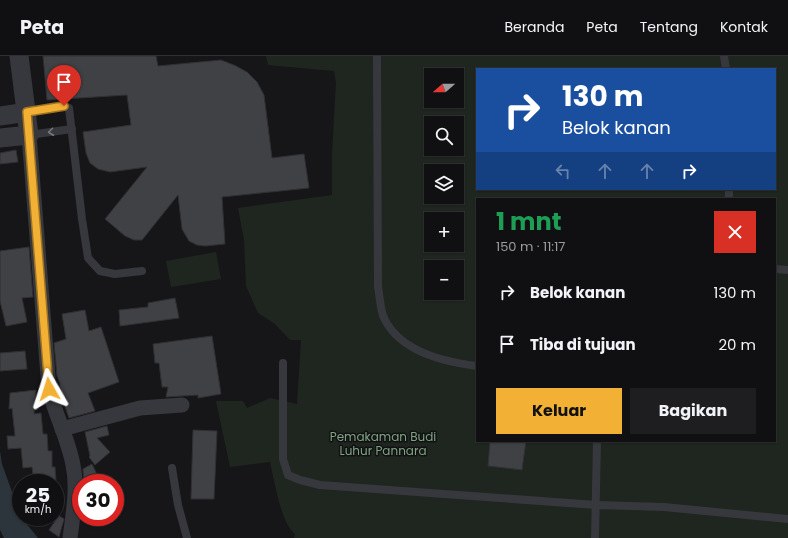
<!DOCTYPE html>
<html lang="id">
<meta charset="utf-8">
<style>
:root{--surface:#101012;--page:#1e1e20;--text:#f1f3f6;--muted:#9c9d9f;--line:#303032;--accent:#f2b134}
body{margin:0;font-family:Poppins,sans-serif;background:var(--page);color:var(--text);height:100vh;display:flex;flex-direction:column;font-size:15px;white-space:nowrap}
*{box-sizing:border-box;margin:0}
p{font-size:13px;color:var(--muted)}
.icon{flex:none;width:22px;height:22px;fill:none;stroke:currentColor;stroke-width:2;stroke-linecap:round;stroke-linejoin:round}
.map{position:relative;flex:1;overflow:hidden}
.sheet{position:absolute;left:476px;top:142px;width:300px;height:244px;display:flex;flex-direction:column;background:var(--surface);border-radius:0px;box-shadow:0 1px 3px #0004,0 0 0 1px var(--line)}
.sheet>*{flex:none}
.guide{position:absolute;left:476px;top:12px;width:300px;height:122px;border-radius:0px;box-shadow:0 1px 3px #0004,0 0 0 1px var(--line);background:#1a4fa0;color:#fff;overflow:hidden}
.needle{width:26px;rotate:250deg}
.fabs{position:absolute;left:424px;top:12px;display:grid;gap:8px}
.fabs a{display:grid;place-items:center;width:40px;height:40px;border-radius:0px;background:var(--surface);box-shadow:0 1px 3px #0004,0 0 0 1px var(--line);font-size:20px}
.speed{position:absolute;left:12px;top:418px;display:flex;gap:8px;font-size:20px;font-weight:700;text-align:center}
.speed>*{display:grid;place-content:center;width:52px;height:52px;border-radius:50%;background:var(--surface);box-shadow:0 1px 3px #0004,0 0 0 1px var(--line);line-height:1}
.speed small{font-size:10px;font-weight:400}
.speed .limit{border:6px solid #d22;background:#fff;color:#111}
.pin{position:absolute;display:grid;place-items:center;width:34px;height:34px;color:#fff;margin:-41px -17px;border-radius:50% 50% 50% 0;rotate:-45deg;box-shadow:0 0 4px #0007}
.pin .icon{rotate:45deg}
.me{position:absolute;width:44px;margin:-22px;rotate:354deg;stroke-linejoin:round;filter:drop-shadow(0 0 3px #0008)}
.turn{display:flex;align-items:center;gap:14px;height:84px;padding:0 20px;font-size:18px}
.turn .icon{width:52px;height:52px;stroke-width:2.5}
.turn b{display:block;font-size:28px;line-height:34px}
.lanes{display:flex;align-items:center;height:38px;padding:0 20px;background:#0003;justify-content:center;gap:20px;direction:ltr}
.lanes .off{opacity:.35}
.round{display:grid;place-items:center;flex:none;width:42px;height:42px;border-radius:0px;background:var(--page)}
.head{display:flex;align-items:center;justify-content:space-between;height:68px;padding:0 20px}
h1{font-size:24px;font-weight:700;line-height:30px;color:#1e9e55}
.primary-button{display:flex;gap:8px;margin-top:auto;padding:8px 20px}
.primary-button a{flex:1;height:46px;border-radius:0px;background:var(--accent);color:#111;font-size:16px;font-weight:700;line-height:46px;text-align:center}
.primary-button a+a{background:var(--page);color:var(--text)}
ul{padding:0;list-style:none}
li{display:flex;align-items:center;gap:12px;height:52px;padding:0 20px}
li div{flex:1}
li b{display:block;font-size:15px}
li em{font-style:normal}
header{display:flex;align-items:center;gap:24px;box-sizing:border-box;height:56px;padding:0 20px;background:var(--surface);border-bottom:1px solid var(--line)}
header strong{font-size:19px}
nav{display:flex;gap:22px;margin-inline-start:auto;font-size:14px}
.map>svg:first-child{display:block}
.green{fill:#1e261f;fill-rule:evenodd}
.water{fill:#2c353c}
.building{fill:#404145;stroke:#303034}
.lines{fill:none;stroke-linecap:round;stroke-linejoin:round}
.service{stroke:#37383d;stroke-width:8}
.minor{stroke:#37383d;stroke-width:15}
.tertiary{stroke:#37383d;stroke-width:19}
.oneway{stroke:#757881}
.route-casing{stroke:#9d7322;stroke-width:10}
.route{stroke:#f2b134;stroke-width:7}
.labels{text-anchor:middle;stroke-width:3;stroke-linejoin:round;paint-order:stroke}
.park-label{font-size:12px;fill:#7fa381;stroke:#111113}
</style>
<header>
<strong>Peta</strong>
<nav><a>Beranda</a><a>Peta</a><a>Tentang</a><a>Kontak</a></nav>
</header>
<div class="map">
<svg width="788" height="482" viewBox="0 0 788 482">
<rect width="100%" height="100%" fill="#161618"/>
<g class="green">
<path d="M266,0H788V482H294L295,478C281,468 274,423 270,406L230,411L216,345H243L247,352L270,342L297,348L301,284H290L275,268L258,257L246,230L244,184L238,152L332,139V98L336,26L334,15L268,9ZM477,13H775V133H477ZM431,19H457V45H431ZM431,67H457V93H431ZM431,115H457V141H431ZM477,143H775V385H477ZM431,163H457V189H431ZM431,211H457V237H431Z"/>
<polygon points="216,196 221,223 171,231 166,205"/>
</g>
<polygon class="water" points="0,395 2,408 21,461 38,482 4,482 0,474"/>
<g class="building">
<polygon points="43,0 156,0 158,10 221,4 236,10 247,16 257,26 264,39 272,102 304,98 309,132 222,141 225,188 205,190 197,189 189,185 182,173 178,139 142,184 134,184 125,180 105,163 147,111 110,116 98,113 90,107 86,97 83,76 131,69 127,39 47,44"/>
<polygon points="16,94 18,106 0,108 0,97"/>
<polygon points="29,191 33,241 22,242 27,266 6,270 0,245 0,195"/>
<polygon points="175,242 179,262 120,270 119,254 148,251 148,247"/>
<polygon points="85,254 89,275 101,271 119,326 88,337 95,355 69,362 59,333 60,328 57,320 54,287 66,283 62,258"/>
<polygon points="212,280 221,338 198,342 198,339 166,341 168,331 162,331 159,307 155,307 153,288"/>
<polygon points="25,295 27,313 0,315 0,297"/>
<polygon points="36,334 34,358 41,357 43,378 47,378 48,395 52,395 52,411 55,411 56,425 34,427 32,411 23,412 21,392 8,393 7,380 15,380 12,352 9,353 10,337"/>
<polygon points="107,370 109,379 97,382 110,396 95,409 89,401 90,400 85,376"/>
<polygon points="193,374 217,375 214,443 191,443"/>
<polygon points="490,385 526,385 522,414 488,410"/>
<polygon points="92,408 101,427 84,427 83,413"/>
<polygon points="55,457 64,463 59,481 49,474 55,465"/>
</g>
<g class="lines">
<g class="service">
<path d="M377,0L378,231C380,241 380,253 384,262C400,296 444,306 477,310"/>
<polyline points="724,0 726,13"/>
<polyline points="27,56 64,50 69,52 82,163 88,202 100,215 115,218 142,215"/>
<polyline points="29,79 72,73"/>
<polyline points="729,143 729,133"/>
<polyline points="775,213 788,214"/>
<polyline points="283,307 283,403 288,419 300,424 320,429 596,449 664,451 788,463"/>
<polyline points="172,412 178,449 187,482"/>
<polyline points="595,482 597,385"/>
</g>
<g class="minor">
<path d="M29,79L49,333C55,359 68,382 73,409C78,432 73,458 70,482"/>
<polyline points="62,373 140,352 182,349"/>
</g>
<g class="tertiary">
<polyline points="0,60 27,56"/>
<polyline points="0,82 29,79 19,0"/>
</g>
</g>
<defs><path id="oneway-chevron" d="M-2-3.5L2.5 0L-2 3.5" fill="none" stroke-width="1.6" stroke-linecap="round" stroke-linejoin="round"/></defs>
<use class="oneway" href="#oneway-chevron" transform="translate(51 76) rotate(173)"/>
<g class="lines">
<defs>
<polyline id="route" points="49,333 27,56 64,50"/>
</defs>
<use href="#route" class="route-casing"/>
<use href="#route" class="route"/>
</g>
<g class="labels">
<g class="park-label">
<text x="383" y="385">Pemakaman Budi<tspan x="383" dy="14">Luhur Pannara</tspan></text>
</g>
</g>
</svg>
<div class="fabs">
<a><svg class="needle" viewBox="-14 -14 28 28"><path d="M0-13l5 13h-10z" fill="#e53935"/><path d="M0 13l5-13h-10z" fill="#9c9d9f"/></svg></a>
<a><svg class="icon" aria-label="search" viewBox="0 0 24 24"><circle cx="10" cy="10" r="6"/><path d="M15 15l6 6"/></svg></a>
<a><svg class="icon" aria-label="layers" viewBox="0 0 24 24"><path d="M12 4l9 5-9 5-9-5zM3 14l9 5 9-5"/></svg></a>
<a>+</a>
<a>−</a>
</div>
<div class="speed"><div>25<small>km/h</small></div><div class="limit">30</div></div>
<div class="pin" style="left:64px;top:50px;background:#d93025"><svg class="icon" aria-label="arrive" viewBox="0 0 24 24"><path d="M6 21V4h12l-3 4 3 4H6"/></svg></div>
<svg class="me" style="left:49px;top:333px" viewBox="-20 -20 40 40"><path d="M0-17L14 15 0 8-14 15z" fill="#f2b134" stroke="#fff" stroke-width="4"/></svg>
<div class="guide">
<div class="turn"><svg class="icon" aria-label="right" viewBox="0 0 24 24"><path d="M7 20v-9h11M14 6l5 5-5 5"/></svg><div><b>130 m</b>Belok kanan</div></div>
<div class="lanes"><svg class="icon off" aria-label="left" viewBox="0 0 24 24"><path d="M17 20v-9H6M10 6l-5 5 5 5"/></svg><svg class="icon off" aria-label="ahead" viewBox="0 0 24 24"><path d="M12 20V5M6 11l6-6 6 6"/></svg><svg class="icon off" aria-label="ahead" viewBox="0 0 24 24"><path d="M12 20V5M6 11l6-6 6 6"/></svg><svg class="icon" aria-label="right" viewBox="0 0 24 24"><path d="M7 20v-9h11M14 6l5 5-5 5"/></svg></div>
</div>
<section class="sheet">
<div class="head"><div><h1>1 mnt</h1><p>150 m · 11:17</p></div><a class="round" style="background:#d93025;color:#fff"><svg class="icon" aria-label="close" viewBox="0 0 24 24"><path d="M6 6l12 12M18 6L6 18"/></svg></a></div>
<ul>
<li><svg class="icon" aria-label="right" viewBox="0 0 24 24"><path d="M7 20v-9h11M14 6l5 5-5 5"/></svg><div><b>Belok kanan</b></div><em>130 m</em></li>
<li><svg class="icon" aria-label="arrive" viewBox="0 0 24 24"><path d="M6 21V4h12l-3 4 3 4H6"/></svg><div><b>Tiba di tujuan</b></div><em>20 m</em></li>
</ul>
<div class="primary-button"><a>Keluar</a><a>Bagikan</a></div>
</section>
</div>
